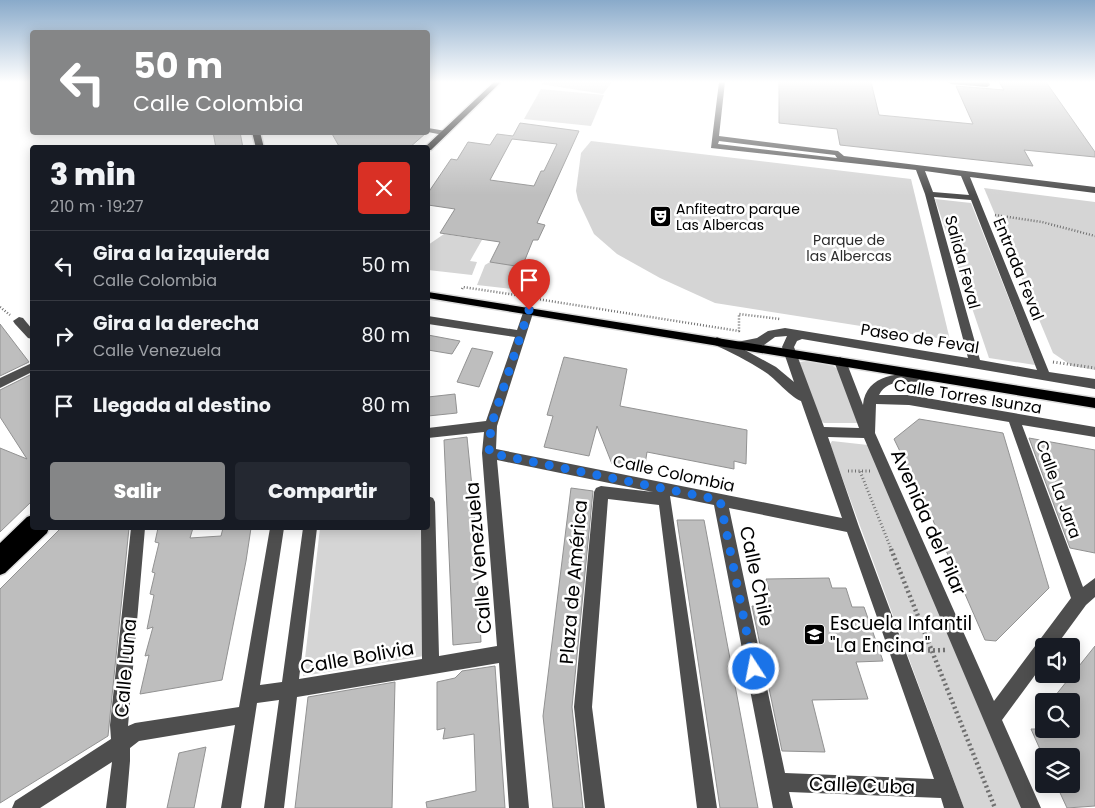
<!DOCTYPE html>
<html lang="es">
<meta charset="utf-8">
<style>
:root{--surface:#171b24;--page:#242831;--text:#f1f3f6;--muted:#9ea1a6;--line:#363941;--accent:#858687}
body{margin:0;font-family:Poppins,sans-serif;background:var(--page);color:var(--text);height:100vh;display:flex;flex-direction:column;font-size:19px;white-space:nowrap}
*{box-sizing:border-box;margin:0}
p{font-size:16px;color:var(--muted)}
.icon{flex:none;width:28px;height:28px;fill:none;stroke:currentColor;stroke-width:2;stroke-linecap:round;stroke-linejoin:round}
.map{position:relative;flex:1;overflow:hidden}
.details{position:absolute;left:30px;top:145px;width:400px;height:385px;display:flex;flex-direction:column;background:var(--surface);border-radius:5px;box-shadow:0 2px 12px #0003}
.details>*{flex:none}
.top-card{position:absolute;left:30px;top:30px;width:400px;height:105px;border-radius:5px;box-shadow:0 2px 12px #0003;background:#858687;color:#fff;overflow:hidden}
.fabs{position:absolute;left:1035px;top:638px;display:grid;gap:10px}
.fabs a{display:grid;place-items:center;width:45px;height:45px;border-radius:5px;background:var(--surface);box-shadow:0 2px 12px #0003;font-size:25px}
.pin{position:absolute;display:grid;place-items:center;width:42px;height:42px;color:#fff;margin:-51px -21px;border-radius:50% 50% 50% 0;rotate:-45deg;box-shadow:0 0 5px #0007}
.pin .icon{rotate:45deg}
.me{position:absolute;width:55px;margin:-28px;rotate:349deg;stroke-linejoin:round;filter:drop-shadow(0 0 4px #0008)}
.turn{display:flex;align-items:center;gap:18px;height:105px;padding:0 20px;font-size:22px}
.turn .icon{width:65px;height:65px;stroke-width:2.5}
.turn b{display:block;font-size:35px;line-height:42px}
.round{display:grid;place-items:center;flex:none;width:52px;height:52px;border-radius:5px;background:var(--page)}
.head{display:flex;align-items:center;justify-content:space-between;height:85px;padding:0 20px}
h1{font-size:30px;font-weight:800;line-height:38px}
.action{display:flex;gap:10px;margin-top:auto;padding:10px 20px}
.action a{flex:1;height:58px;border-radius:5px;background:var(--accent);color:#fff;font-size:20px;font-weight:800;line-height:58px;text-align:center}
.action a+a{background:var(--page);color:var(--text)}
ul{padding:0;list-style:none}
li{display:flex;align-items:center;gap:15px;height:70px;padding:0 20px;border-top:1px solid var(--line)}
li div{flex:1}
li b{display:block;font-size:19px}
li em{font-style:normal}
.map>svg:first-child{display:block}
.green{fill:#d5d5d5}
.building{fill:#bebebe;stroke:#929292;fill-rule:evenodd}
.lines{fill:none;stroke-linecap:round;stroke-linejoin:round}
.major-casing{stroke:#dbdbdb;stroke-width:3}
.path-far2{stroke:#707070;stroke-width:2.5;stroke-dasharray:1 2;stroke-linecap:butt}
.path-far1{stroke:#707070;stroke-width:3;stroke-dasharray:1 2.5;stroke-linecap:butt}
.path{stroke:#707070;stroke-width:4.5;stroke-dasharray:2 3;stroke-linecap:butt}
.minor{fill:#4e4e4e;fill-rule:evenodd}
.major{fill:#000;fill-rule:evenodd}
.route{stroke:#1a73e8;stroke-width:9;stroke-dasharray:0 16.2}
.labels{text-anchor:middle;stroke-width:5;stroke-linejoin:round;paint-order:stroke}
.far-poi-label{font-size:14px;fill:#000;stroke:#fff;text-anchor:start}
.far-park-label{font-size:14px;fill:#2c2c2c;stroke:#fff}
.street-label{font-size:16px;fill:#000;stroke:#fff}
.near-street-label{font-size:19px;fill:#000;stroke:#fff}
.near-poi-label{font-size:19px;fill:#000;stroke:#fff;text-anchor:start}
</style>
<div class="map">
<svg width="1095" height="808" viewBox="0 0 1095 808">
<rect width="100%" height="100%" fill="#fff"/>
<g class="green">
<polygon points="544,82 612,82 603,94 541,84"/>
<polygon points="541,89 604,95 591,126 524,119"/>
<polygon points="591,141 911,179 950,340 715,303 660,278 617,254 594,234 578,200 576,191 581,153"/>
<polygon points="984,188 1095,202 1095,370 1072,366 1053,353"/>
<polygon points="935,199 971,203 1035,365 989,358"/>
<polygon points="444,234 482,240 470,261 477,262 472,275 428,270 428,245"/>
<polygon points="490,262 531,268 522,290 477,285 485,265"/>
<polygon points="807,361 833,366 838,369 858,423 824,423 820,420 799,365 800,362"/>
<polygon points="832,441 868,445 1024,808 964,808 832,450 830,444"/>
<polygon points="320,528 422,528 424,656 303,676"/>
</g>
<g class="building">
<polygon points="779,82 871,82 879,115 973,124 956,86 1004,90 999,82 1046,82 1095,152 1095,157 1024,150 1033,166 840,145 837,129 779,123"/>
<path d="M520,123L579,131L537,223L545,225L538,240H533L522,267L490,262L500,242L440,233L455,209L428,205V193L451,159L457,160L468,142L490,145L497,134L513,136ZM512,139L557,144L544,171H541L534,186L490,180Z"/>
<polygon points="213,132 240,132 243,148 216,148"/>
<polygon points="331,132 426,132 426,133 409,148 340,148"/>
<polygon points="0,324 29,362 0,376"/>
<polygon points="428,335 460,341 452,354 428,350"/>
<polygon points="472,348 493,352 479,387 457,382"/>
<polygon points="564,357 627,369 620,406 747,430 746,464 734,461 734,469 647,452 644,471 612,464 597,426 589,456 544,447 553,416 547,415"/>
<polygon points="32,374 32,501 0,532 0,448 27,459 0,417 0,390"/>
<polygon points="455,394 457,413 428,416 428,397"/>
<polygon points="919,419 1003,433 1049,588 996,641 985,640 928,509 894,439"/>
<polygon points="467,437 474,507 481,642 453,645 444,440"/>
<polygon points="1029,438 1095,450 1095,553 1070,548"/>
<polygon points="571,488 593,491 572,707 583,808 553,808 543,716"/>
<polygon points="677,520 704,520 758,808 720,808"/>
<polygon points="61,528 129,528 108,736 0,803 0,589"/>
<polygon points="158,528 193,528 190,538 221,536 223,528 251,528 246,561 222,680 140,694 149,655 145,656 153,627 147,629 154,595 150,594 155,573 152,572 159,543 155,542"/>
<polygon points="829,578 832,588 846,588 852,607 864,607 883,661 856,662 868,699 812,700 825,752 782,751 752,606 764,606 762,595 770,594 766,579"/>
<polygon points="1095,646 1095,806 1067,808 1056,784 1071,784 1071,756 1043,756 1031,729 1071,729 1071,701 1051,701"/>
<polygon points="495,666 505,808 427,808 426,802 476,791 474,734 443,739 445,728 437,730 437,682 455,678 462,671"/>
<polygon points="395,682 392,808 295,808 308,697"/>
<polygon points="206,747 194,808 167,808 179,753"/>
</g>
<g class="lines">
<defs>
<g id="major">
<polygon points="494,82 501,82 431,150 428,150 428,148 424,148"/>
<polygon points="252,132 260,132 264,148 256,148"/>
<polygon points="428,292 1095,398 1095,408 428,298"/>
<polygon points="32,515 32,528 49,528 47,533 5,573 0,575 0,543 27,517"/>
</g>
</defs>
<use href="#major" class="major-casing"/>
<g class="path-far2">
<polyline points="995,215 1042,222 1095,236"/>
<polyline points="462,289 463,287 529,297"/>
<polyline points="537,299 739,331 739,314 780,319"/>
<polyline points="0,307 10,315"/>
</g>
<g class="path-far1">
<polyline points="1053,362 1095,368"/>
<polyline points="848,471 860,471"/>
<polyline points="870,471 860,471 892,551"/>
</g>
<g class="path">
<polyline points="891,549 995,808"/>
<polyline points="913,651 947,650"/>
</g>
<g class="minor">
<path d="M719,82H725L719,136L838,151L844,156L1095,187V193L970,177L1049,372L1095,379V389L802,339L797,341L794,347L824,427L859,428L834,361L840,357L846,361L863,405C866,373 901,373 925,373L929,374L931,377L929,380C912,385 889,376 879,395H909L1095,427V437L1022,425L1083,587L1095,578V597L1086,605L1056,646H1044V663L1002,720L1041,808H1021L864,438L828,437L859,527L964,808H944L941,798L789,792L793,808H773L714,505L670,496L717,808H697L659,505L608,499L592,707L605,808H585L574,707L594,492L596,488L601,486L653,492L497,460L529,808H509L499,663L297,697L284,808H264L279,700L257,703L241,808H221L235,725L139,741L130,748V761L126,808H106L112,762L40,808H12L15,801L111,739L110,725L131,528H145L128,726L135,723L239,707L270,528H284L260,685L282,682L303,528H317L299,679L422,659L421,528H428V496L433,498L435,502L439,656L497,646L482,453L484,432L428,438V428L486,421L515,337L428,324V316L517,330L525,307H533L534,310L497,426L496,449L842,518L801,401C792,398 777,381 768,374C751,362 732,353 713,344L711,341L717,337L735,345L737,342L757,338L768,331L785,328L968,358L925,194L916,170L711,148ZM719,141L835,155L837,158L718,144ZM925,171L961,176L969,195L933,192ZM934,197L971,200L1037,370L980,360ZM787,336L782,347L794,382L776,367L743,349L764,345L775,337ZM876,404L909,405L1009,422L1071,598L994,701L875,433ZM729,508L847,532L934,779L785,773Z"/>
<polygon points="948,82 989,82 990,85 987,87 951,84"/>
<polygon points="428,128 446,131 447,133 443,135 428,132"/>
<polygon points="19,317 23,318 32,329 32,339 28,338 15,324 13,321"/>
<polygon points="32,363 32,372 0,388 0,378"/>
</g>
<use href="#major" class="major"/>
</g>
<linearGradient id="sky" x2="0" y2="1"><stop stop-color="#89aaca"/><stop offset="0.42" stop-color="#fff"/><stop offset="1" stop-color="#fff" stop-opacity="0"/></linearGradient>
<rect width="1095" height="195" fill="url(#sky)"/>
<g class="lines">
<polyline class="route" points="529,310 491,426 489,453 720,500 754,669"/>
</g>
<defs>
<symbol id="theatre-square" viewBox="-11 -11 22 22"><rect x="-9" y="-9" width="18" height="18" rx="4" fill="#000" stroke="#fff"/><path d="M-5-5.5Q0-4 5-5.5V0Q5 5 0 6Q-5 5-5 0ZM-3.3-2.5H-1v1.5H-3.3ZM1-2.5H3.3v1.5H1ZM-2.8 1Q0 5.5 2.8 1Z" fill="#fff"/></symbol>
<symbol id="school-square" viewBox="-11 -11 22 22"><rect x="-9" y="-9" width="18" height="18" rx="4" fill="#000" stroke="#fff"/><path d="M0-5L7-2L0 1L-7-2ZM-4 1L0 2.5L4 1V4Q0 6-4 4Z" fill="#fff"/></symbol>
</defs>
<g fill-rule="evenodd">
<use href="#theatre-square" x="648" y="204" width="25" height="25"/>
<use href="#school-square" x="802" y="622" width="25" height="25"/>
</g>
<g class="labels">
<g class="far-poi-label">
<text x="676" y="214">Anfiteatro parque<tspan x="676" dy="16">Las Albercas</tspan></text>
</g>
<g class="far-park-label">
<text x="849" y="245">Parque de<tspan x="849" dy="16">las Albercas</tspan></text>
</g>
<g class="street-label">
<text transform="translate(963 262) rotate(75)" y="6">Salida Feval</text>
<text transform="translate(1019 269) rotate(68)" y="6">Entrada Feval</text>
<text transform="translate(920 338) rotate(9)" y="6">Paseo de Feval</text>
<text transform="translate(968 396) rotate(9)" y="6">Calle Torres Isunza</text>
<text transform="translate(674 473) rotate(12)" y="6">Calle Colombia</text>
<text transform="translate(1059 489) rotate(70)" y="6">Calle La Jara</text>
</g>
<g class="near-street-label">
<text transform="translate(929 522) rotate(66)" y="7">Avenida del Pilar</text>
<text transform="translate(478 558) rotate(-95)" y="7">Calle Venezuela</text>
<text transform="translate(757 576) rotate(78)" y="7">Calle Chile</text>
<text transform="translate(573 582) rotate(-85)" y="7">Plaza de América</text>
<text transform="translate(357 657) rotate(-10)" y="7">Calle Bolivia</text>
<text transform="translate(125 668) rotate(-85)" y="7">Calle Luna</text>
<text transform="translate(862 785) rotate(2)" y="7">Calle Cuba</text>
</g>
<g class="near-poi-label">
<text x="830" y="630">Escuela Infantil<tspan x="830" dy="22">"La Encina"</tspan></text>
</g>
</g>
</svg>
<div class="fabs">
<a><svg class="icon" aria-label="sound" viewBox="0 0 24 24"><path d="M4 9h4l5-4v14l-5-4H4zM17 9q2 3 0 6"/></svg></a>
<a><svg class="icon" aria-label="search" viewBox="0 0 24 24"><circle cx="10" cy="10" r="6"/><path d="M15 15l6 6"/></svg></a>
<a><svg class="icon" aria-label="layers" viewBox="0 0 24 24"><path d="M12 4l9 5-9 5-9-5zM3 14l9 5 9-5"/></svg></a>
</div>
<div class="pin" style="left:529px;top:310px;background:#d93025"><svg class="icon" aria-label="arrive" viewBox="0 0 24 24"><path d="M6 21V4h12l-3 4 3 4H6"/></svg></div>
<svg class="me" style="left:754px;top:669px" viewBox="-20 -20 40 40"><circle r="17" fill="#1a73e8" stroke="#fff" stroke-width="3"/><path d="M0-11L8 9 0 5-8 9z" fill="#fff"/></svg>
<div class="top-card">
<div class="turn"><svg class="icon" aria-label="left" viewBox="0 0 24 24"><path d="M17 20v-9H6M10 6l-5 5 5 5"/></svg><div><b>50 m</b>Calle Colombia</div></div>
</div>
<section class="details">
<div class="head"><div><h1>3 min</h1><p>210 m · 19:27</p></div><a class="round" style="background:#d93025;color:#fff"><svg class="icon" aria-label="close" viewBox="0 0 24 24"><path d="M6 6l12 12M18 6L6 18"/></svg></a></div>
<ul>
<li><svg class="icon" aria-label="left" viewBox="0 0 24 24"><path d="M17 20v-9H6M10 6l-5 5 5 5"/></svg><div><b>Gira a la izquierda</b><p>Calle Colombia</p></div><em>50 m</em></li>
<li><svg class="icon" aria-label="right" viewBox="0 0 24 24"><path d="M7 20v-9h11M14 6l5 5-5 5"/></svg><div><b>Gira a la derecha</b><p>Calle Venezuela</p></div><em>80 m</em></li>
<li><svg class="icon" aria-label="arrive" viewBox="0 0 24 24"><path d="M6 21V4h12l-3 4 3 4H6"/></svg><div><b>Llegada al destino</b></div><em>80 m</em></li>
</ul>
<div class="action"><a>Salir</a><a>Compartir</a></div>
</section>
</div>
